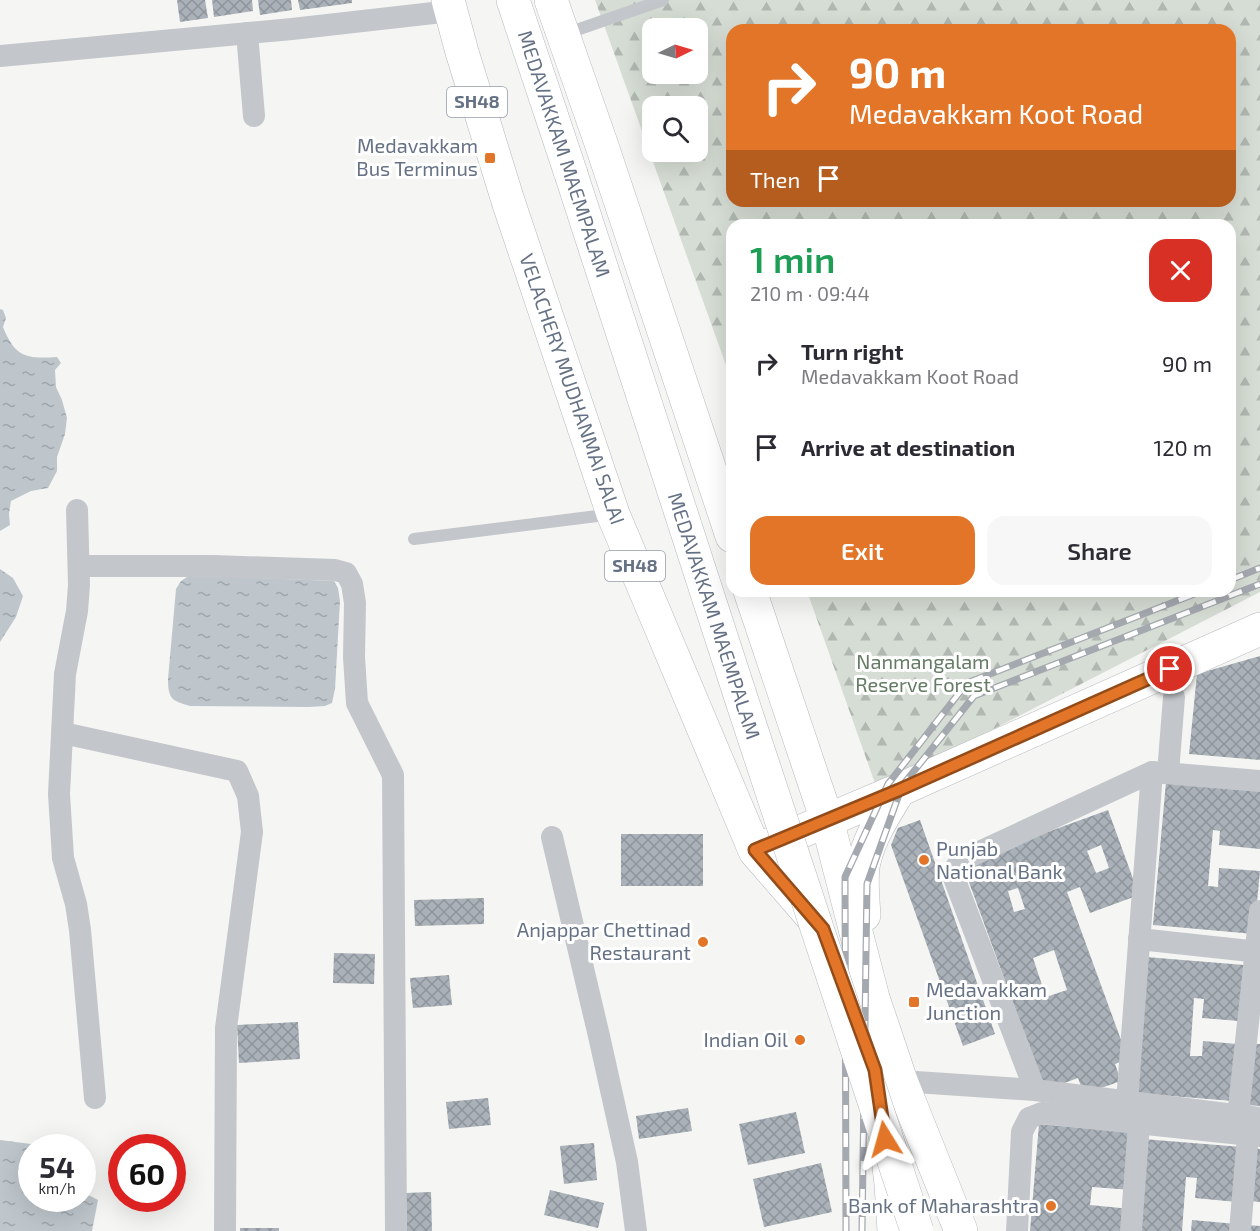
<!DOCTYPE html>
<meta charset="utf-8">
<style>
:root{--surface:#fff;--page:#f7f7f7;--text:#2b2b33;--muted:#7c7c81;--accent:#e27527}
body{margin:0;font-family:"Exo 2",sans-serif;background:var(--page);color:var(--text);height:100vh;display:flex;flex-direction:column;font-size:22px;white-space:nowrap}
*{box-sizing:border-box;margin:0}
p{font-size:20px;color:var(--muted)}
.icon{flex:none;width:33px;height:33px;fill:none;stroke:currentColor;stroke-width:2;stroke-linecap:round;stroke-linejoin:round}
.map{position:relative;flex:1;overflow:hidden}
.details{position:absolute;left:726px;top:219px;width:510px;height:378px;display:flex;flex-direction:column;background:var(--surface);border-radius:18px;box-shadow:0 6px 24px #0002}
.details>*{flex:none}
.top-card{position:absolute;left:726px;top:24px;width:510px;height:183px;border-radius:18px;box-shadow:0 6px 24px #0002;background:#e27527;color:#fff;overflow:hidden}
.needle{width:39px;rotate:85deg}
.fabs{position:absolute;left:642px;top:18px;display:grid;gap:12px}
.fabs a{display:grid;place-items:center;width:66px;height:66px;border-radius:12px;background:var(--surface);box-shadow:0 6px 24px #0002;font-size:30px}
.speed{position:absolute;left:18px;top:1134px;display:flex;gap:12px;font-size:30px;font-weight:700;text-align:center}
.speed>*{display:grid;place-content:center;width:78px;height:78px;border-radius:50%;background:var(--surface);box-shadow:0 6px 24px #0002;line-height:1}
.speed small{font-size:15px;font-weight:400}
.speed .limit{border:9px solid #d22;background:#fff;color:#111}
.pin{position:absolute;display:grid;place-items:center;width:51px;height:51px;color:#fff;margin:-26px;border:3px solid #fff;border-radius:50%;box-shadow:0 2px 6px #0007}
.me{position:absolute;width:66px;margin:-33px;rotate:352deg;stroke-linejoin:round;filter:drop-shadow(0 0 4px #0008)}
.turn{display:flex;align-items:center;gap:21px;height:126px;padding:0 24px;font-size:27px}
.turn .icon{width:78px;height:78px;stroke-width:2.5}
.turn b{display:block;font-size:42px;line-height:51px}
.then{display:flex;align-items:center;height:57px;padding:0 24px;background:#0003;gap:12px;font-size:22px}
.round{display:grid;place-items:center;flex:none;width:63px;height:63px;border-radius:18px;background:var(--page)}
.overview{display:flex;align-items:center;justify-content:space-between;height:102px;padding:0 24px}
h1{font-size:36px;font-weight:600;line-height:45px;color:#1e9e55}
.button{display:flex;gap:12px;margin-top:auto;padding:12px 24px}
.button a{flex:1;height:69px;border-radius:18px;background:var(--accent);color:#fff;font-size:24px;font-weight:600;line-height:69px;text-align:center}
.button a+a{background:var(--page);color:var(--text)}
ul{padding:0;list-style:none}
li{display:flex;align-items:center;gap:18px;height:84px;padding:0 24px}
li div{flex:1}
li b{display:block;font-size:22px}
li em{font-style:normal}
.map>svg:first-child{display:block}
.forest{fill:url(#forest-firs);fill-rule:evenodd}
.water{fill:url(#water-ripples)}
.building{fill:url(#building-cross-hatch);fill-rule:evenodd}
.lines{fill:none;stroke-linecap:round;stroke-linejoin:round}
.primary-casing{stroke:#b6b9be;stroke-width:34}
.lane{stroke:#c3c6ca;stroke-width:12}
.street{stroke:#c3c6ca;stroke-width:22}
.primary{stroke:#fff;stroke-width:33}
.rail-casing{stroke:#a4a8af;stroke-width:7}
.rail{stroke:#fff;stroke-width:4.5;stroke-dasharray:14;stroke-linecap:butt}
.primary-bridge-casing{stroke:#b6b9be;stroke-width:34;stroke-linecap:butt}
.primary-bridge{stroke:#fff;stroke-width:33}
.route-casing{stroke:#934c19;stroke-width:15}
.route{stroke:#e27527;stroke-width:10}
.poi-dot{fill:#e27527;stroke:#fff;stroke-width:2}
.labels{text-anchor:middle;stroke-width:6;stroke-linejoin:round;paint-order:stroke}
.shield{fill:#fff;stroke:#939ca9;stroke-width:1.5}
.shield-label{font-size:18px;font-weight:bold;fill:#657184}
.poi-label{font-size:20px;fill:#657184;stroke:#fff;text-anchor:end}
.street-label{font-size:20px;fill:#657184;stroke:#fff}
.park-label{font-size:20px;fill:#647b64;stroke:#fff}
</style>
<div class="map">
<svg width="1260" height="1231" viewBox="0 0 1260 1231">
<defs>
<pattern id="forest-firs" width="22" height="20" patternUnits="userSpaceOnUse" patternTransform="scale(1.5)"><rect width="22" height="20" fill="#d6ddd4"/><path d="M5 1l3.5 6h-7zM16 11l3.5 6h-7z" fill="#b1b8b2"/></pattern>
<pattern id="water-ripples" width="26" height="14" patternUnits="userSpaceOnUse" patternTransform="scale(1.5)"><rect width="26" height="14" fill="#bec6cc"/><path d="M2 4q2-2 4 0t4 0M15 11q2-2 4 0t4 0" fill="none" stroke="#9ea5ab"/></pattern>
<pattern id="building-cross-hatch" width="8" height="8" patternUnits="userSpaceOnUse" patternTransform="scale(1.5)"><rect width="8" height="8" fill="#aab1b8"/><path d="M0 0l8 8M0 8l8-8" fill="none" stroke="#8e949b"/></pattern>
</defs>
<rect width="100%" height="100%" fill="#f5f6f3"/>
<path class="forest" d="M595,0H1260V592L877,789L807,591H1230V225H732V382ZM652,28H698V74H652ZM732,30H1230V201H732ZM652,106H698V152H652Z"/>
<g class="water">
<path d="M0,309L3,310L6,318L3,327C15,357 26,359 57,357L61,363L55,370L56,387L62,400L67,418L65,434L57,457V471L48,488L31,491L11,501L9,514L10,525L0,531Z"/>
<polygon points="0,569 13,578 23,596 16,617 0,642"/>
<path d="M190,575L334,581L338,588L340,601L335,689L332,703L325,706L309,707L190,706C172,701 168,699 168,679L176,589L181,581Z"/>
<polygon points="0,1140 54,1147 32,1148 32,1198 82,1198 83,1192 98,1200 92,1231 0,1231"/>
</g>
<g class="building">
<polygon points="177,0 205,0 208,18 180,22"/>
<polygon points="212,0 252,0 253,11 214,17"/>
<polygon points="258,0 291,0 292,10 260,15"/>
<polygon points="298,0 352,0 352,3 300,10"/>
<polygon points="1260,656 1260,760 1189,754 1197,674"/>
<polygon points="1166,782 1260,790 1260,849 1219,845 1220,831 1213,830 1208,886 1218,887 1219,868 1260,871 1254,934 1153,925"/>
<path d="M1108,810L1139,895L1090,913L1080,887L1067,892L1128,1059L1115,1064L1121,1081L1084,1094L1078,1078L1045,1090L962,863ZM1101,845L1109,868L1096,873L1087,851ZM1018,888L1025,909L1014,912L1008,891ZM1054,950L1067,990L1046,997L1033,958Z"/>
<polygon points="920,820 995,1034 963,1046 891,845 898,828"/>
<rect x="621" y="834" width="82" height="52"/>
<polygon points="484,898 484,924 415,926 414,900"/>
<polygon points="334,953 375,954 374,984 333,983"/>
<polygon points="1146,957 1244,965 1239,1021 1202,1018 1204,999 1194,998 1190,1056 1202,1056 1203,1041 1237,1044 1233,1101 1134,1093"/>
<polygon points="449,975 452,1005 413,1008 410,978"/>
<polygon points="298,1022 300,1059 239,1063 237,1025"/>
<polygon points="1252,1044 1260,1044 1260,1106 1247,1105"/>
<polygon points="488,1098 491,1125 449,1129 446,1102"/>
<polygon points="688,1108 692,1131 639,1139 636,1116"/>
<polygon points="796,1112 805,1153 748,1165 739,1124"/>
<polygon points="1039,1124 1137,1133 1132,1190 1092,1187 1090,1205 1131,1209 1129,1231 1030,1231"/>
<polygon points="1143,1139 1242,1147 1237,1202 1195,1198 1197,1178 1186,1177 1182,1231 1135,1231"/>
<polygon points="594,1143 597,1180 564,1184 560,1146"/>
<polygon points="1254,1148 1260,1149 1260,1202 1249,1201"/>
<polygon points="821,1163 832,1212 764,1227 753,1179"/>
<polygon points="550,1190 604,1203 598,1228 544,1215"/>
<polygon points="431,1192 432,1231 407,1231 406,1193"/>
<polygon points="1192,1220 1236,1224 1235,1231 1191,1231"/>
<polygon points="1246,1225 1260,1226 1260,1231 1246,1231"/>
<rect x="240" y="1228" width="39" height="3"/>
</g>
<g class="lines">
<defs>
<g id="primary">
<polyline points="448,0 462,52 509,204 613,514 755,851 814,919"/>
<polyline points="513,0 571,174"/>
<polyline points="551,0 601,143 732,536"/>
<polyline points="750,591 827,820 873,998 901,1081 961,1231"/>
<polyline points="762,848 899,790 1260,629"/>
<path d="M864,915C863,900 860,872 865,858C871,834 886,812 899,790"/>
<polyline points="889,1167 891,1184 894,1231"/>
</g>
</defs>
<use href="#primary" class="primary-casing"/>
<g class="lane">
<polyline points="565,34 663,0"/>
<polyline points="414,539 613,514"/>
</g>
<g class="street">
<polyline points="247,33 254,116"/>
<polyline points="0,56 292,29 451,11"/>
<polyline points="77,510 79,585 77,611 65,674 59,794 63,858 76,904 80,930 95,1098"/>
<polyline points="79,566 213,566 335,570 346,573 352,584 355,603 354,657 357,703 393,775 396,1231"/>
<polyline points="63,733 237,771 248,796 252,832 226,1028 225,1231"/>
<polyline points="1168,773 1174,697"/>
<polyline points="552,837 599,1036 627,1162 636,1231"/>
<polyline points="1139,939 1260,952"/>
<polyline points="901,1081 1035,1090 1260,1118"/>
<polyline points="1035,1090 954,878 956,867 962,860 1152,772 1260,781"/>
<polyline points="1127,1102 1152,772"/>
<polyline points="1238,1116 1260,911"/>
<polyline points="1017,1231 1022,1132 1029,1118 1042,1113 1260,1136"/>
<polyline points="1131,1231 1139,1123"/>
<polyline points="1240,1231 1248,1135"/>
</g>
<use href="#primary" class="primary"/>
<defs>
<g id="rail">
<polyline points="1230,580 1260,568"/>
<polyline points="846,1231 845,877 888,784 967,683 1202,591"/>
<polyline points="862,1231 867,884 902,786 974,696 1260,584"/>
</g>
</defs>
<use href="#rail" class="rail-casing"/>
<use href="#rail" class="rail"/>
<defs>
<polyline id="primary-bridge" points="571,174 743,704 917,1231"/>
</defs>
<use href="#primary-bridge" class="primary-bridge-casing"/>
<use href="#primary-bridge" class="primary-bridge"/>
</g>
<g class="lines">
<defs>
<polyline id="route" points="885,1139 875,1070 823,929 755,850 899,790 1170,669"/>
</defs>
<use href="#route" class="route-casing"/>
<use href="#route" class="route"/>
</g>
<g class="poi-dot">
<rect x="484" y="152" width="12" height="12" rx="3"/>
<circle cx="924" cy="860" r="6"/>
<circle cx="703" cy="942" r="6"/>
<rect x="908" y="996" width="12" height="12" rx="3"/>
<circle cx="800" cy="1040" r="6"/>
<circle cx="1051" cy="1206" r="6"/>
</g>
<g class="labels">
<g class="shield">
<rect x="447" y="87" width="60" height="30" rx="4.5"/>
<rect x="605" y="551" width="60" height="30" rx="4.5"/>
</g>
<g class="shield-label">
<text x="477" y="108">SH48</text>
<text x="635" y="572">SH48</text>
</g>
<g class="poi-label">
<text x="478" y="153">Medavakkam<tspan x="478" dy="23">Bus Terminus</tspan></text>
<text x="936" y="856" text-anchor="start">Punjab<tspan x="936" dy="23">National Bank</tspan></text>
<text x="691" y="937">Anjappar Chettinad<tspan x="691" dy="23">Restaurant</tspan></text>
<text x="926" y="997" text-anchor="start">Medavakkam<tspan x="926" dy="23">Junction</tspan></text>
<text x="788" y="1047">Indian Oil</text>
<text x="1039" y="1213">Bank of Maharashtra</text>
</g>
<g class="street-label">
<text transform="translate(564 154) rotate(72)" y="7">MEDAVAKKAM MAEMPALAM</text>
<text transform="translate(572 389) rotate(71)" y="7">VELACHERY MUDHANMAI SALAI</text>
<text transform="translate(714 616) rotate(72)" y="7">MEDAVAKKAM MAEMPALAM</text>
</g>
<g class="park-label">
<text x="923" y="669">Nanmangalam<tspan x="923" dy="23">Reserve Forest</tspan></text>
</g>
</g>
</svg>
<div class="fabs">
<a><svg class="needle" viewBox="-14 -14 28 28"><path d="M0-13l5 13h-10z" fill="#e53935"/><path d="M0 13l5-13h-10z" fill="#7c7c81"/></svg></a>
<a><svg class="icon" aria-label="search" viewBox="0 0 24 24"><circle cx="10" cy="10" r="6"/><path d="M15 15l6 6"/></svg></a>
</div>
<div class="speed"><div>54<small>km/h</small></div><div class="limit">60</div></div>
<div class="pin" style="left:1170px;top:669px;background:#d93025"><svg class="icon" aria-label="arrive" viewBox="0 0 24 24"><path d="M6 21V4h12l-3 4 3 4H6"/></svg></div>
<svg class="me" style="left:885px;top:1139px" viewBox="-20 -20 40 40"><path d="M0-17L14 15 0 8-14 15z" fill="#e27527" stroke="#fff" stroke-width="4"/></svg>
<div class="top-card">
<div class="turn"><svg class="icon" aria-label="right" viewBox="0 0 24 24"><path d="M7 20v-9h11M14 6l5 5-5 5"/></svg><div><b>90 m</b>Medavakkam Koot Road</div></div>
<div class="then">Then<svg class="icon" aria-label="arrive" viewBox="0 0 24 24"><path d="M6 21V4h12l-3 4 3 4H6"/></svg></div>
</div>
<section class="details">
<div class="overview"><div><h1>1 min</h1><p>210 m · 09:44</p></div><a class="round" style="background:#d93025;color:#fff"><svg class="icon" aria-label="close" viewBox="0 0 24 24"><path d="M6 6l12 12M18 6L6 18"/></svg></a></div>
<ul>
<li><svg class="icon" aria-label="right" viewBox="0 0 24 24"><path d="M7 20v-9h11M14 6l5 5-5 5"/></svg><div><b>Turn right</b><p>Medavakkam Koot Road</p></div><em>90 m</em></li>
<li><svg class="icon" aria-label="arrive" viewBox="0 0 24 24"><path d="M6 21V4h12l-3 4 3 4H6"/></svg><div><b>Arrive at destination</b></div><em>120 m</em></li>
</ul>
<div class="button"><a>Exit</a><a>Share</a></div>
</section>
</div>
